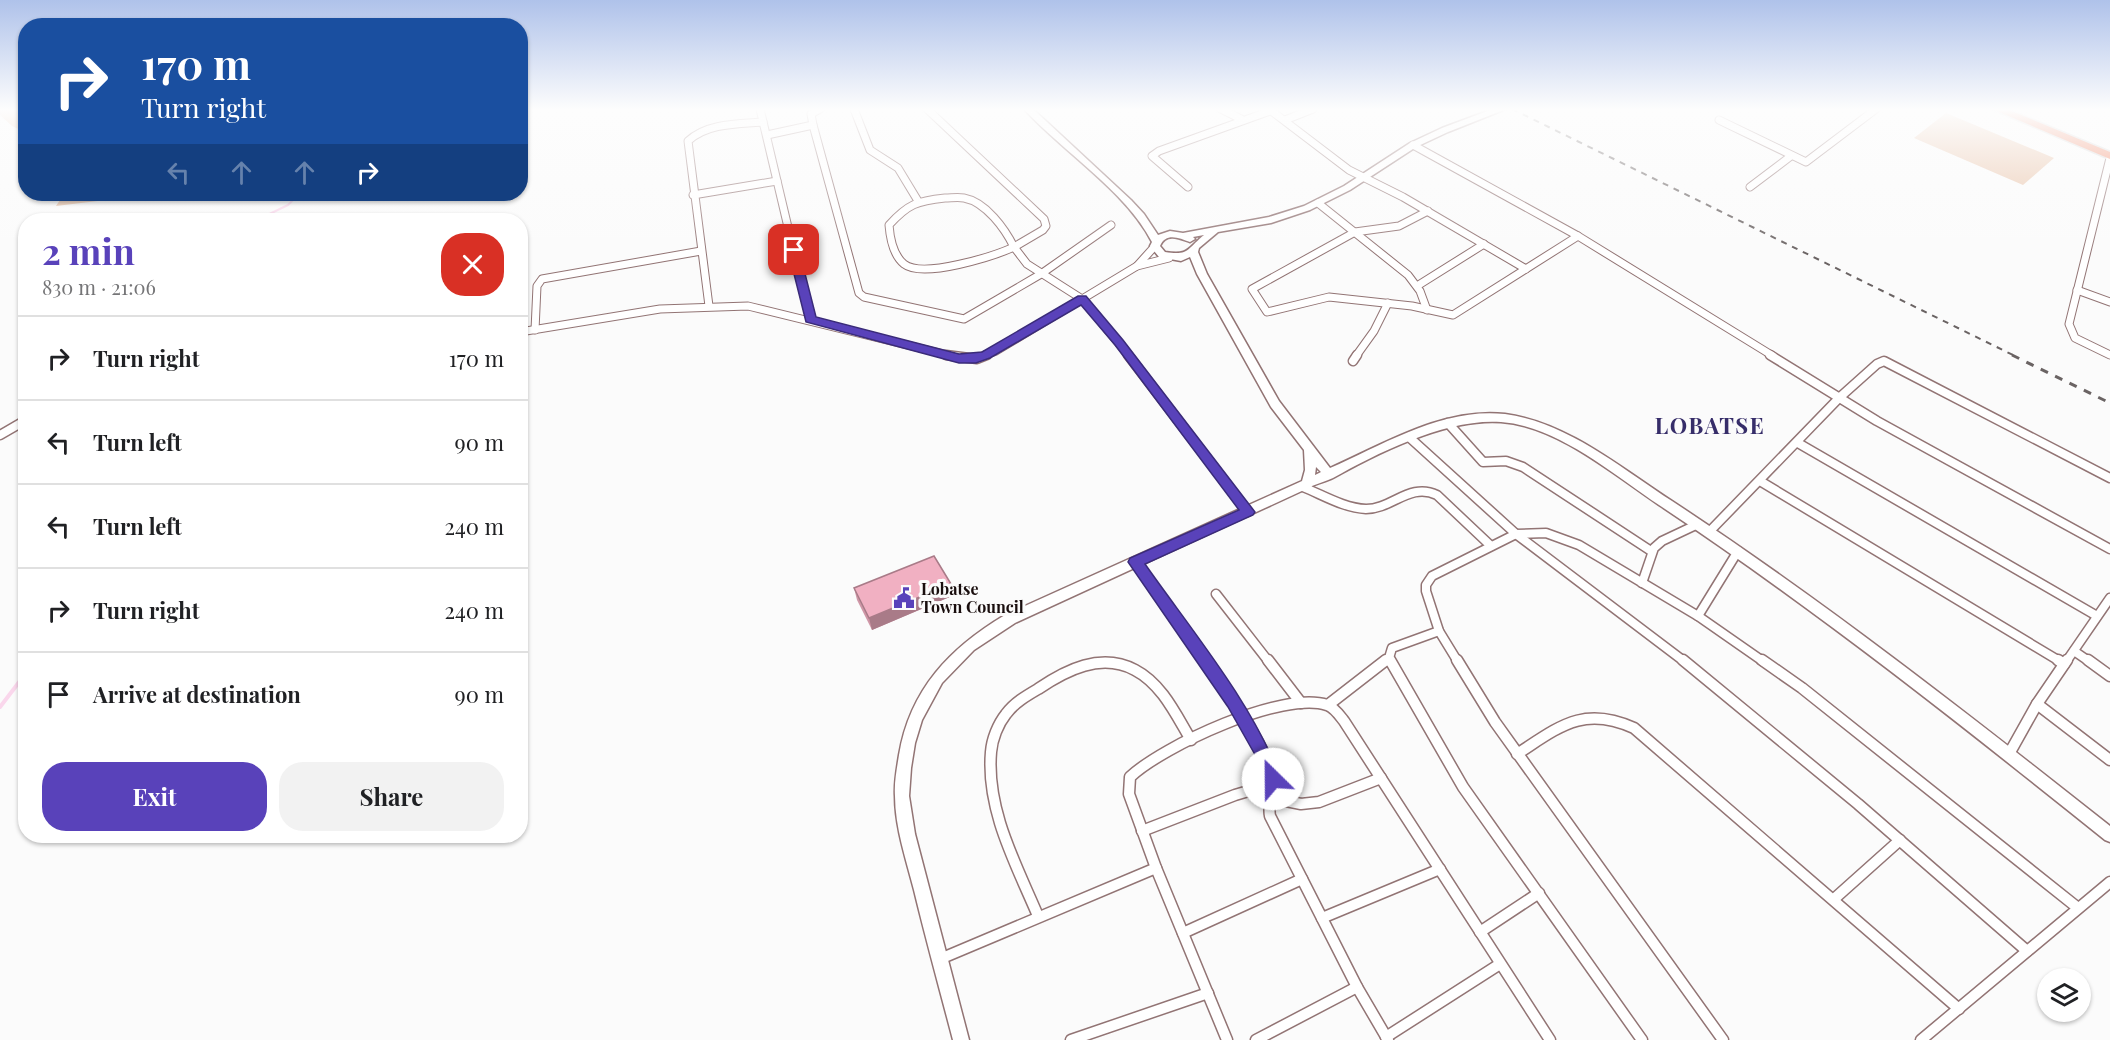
<!DOCTYPE html>
<meta charset="utf-8">
<style>
:root{--surface:#fff;--page:#f2f2f2;--text:#202124;--muted:#757577;--line:#e0e0e0;--accent:#5942ba}
body{margin:0;font-family:"Playfair Display",serif;background:var(--page);color:var(--text);height:100vh;display:flex;flex-direction:column;font-size:22px;white-space:nowrap}
*{box-sizing:border-box;margin:0}
p{font-size:20px;color:var(--muted)}
.icon{flex:none;width:33px;height:33px;fill:none;stroke:currentColor;stroke-width:2;stroke-linecap:round;stroke-linejoin:round}
.map{position:relative;flex:1;overflow:hidden}
.drawer{position:absolute;left:18px;top:213px;width:510px;height:630px;display:flex;flex-direction:column;background:var(--surface);border-radius:24px;box-shadow:0 2px 4px #0004}
.drawer>*{flex:none}
.top-card{position:absolute;left:18px;top:18px;width:510px;height:183px;border-radius:24px;box-shadow:0 2px 4px #0004;background:#1a4fa0;color:#fff;overflow:hidden}
.fabs{position:absolute;left:2037px;top:968px;display:grid;gap:12px}
.fabs a{display:grid;place-items:center;width:54px;height:54px;border-radius:50%;background:var(--surface);box-shadow:0 2px 4px #0004;font-size:30px}
.pin{position:absolute;display:grid;place-items:center;width:51px;height:51px;color:#fff;margin:-26px;border-radius:12px;box-shadow:0 3px 9px #0006}
.me{position:absolute;width:66px;margin:-33px;rotate:337deg;stroke-linejoin:round;filter:drop-shadow(0 0 4px #0008)}
.turn{display:flex;align-items:center;gap:21px;height:126px;padding:0 24px;font-size:27px}
.turn .icon{width:78px;height:78px;stroke-width:2.5}
.turn b{display:block;font-size:42px;line-height:51px}
.lanes{display:flex;align-items:center;height:57px;padding:0 24px;background:#0003;justify-content:center;gap:30px;direction:ltr}
.lanes .off{opacity:.35}
.round{display:grid;place-items:center;flex:none;width:63px;height:63px;border-radius:24px;background:var(--page)}
.head{display:flex;align-items:center;justify-content:space-between;height:102px;padding:0 24px}
h1{font-size:36px;font-weight:700;line-height:45px;color:var(--accent)}
.cta{display:flex;gap:12px;margin-top:auto;padding:12px 24px}
.cta a{flex:1;height:69px;border-radius:24px;background:var(--accent);color:#fff;font-size:24px;font-weight:700;line-height:69px;text-align:center}
.cta a+a{background:var(--page);color:var(--text)}
ul{padding:0;list-style:none}
li{display:flex;align-items:center;gap:18px;height:84px;padding:0 24px;border-top:2px solid var(--line)}
li div{flex:1}
li b{display:block;font-size:22px}
li em{font-style:normal}
.map>svg:first-child{display:block}
.green{fill:#e9c4aa}
.lines{fill:none;stroke-linecap:round;stroke-linejoin:round}
.stream-far1{stroke:#fad7ec;stroke-width:2}
.stream{stroke:#fad7ec;stroke-width:4}
.street-far2-casing{stroke:#927474;stroke-width:9}
.street-far1-casing{stroke:#927474;stroke-width:11}
.street-casing{stroke:#927474;stroke-width:13}
.secondary-casing{stroke:#927474;stroke-width:3}
.highway-casing{stroke:#dad8d8;stroke-width:3}
.street-far2{stroke:#fff;stroke-width:7}
.street-far1{stroke:#fff;stroke-width:8}
.street{stroke:#fff;stroke-width:10}
.secondary{fill:#fff;fill-rule:evenodd}
.highway{fill:#f08362;fill-rule:evenodd}
.rail-far1{stroke:#6a6363;stroke-width:2;stroke-dasharray:6 6;stroke-linecap:butt}
.rail{stroke:#6a6363;stroke-width:3;stroke-dasharray:8 8;stroke-linecap:butt}
.wall{fill:#cf97a7}
.shaded-wall{fill:#a97b88}
.building{fill:#f1b0c2;stroke:#a97b88;stroke-width:1.5}
.route{fill:#5942ba;stroke:#3a2b79;stroke-width:1.5}
.labels{text-anchor:middle;stroke-width:6;stroke-linejoin:round;paint-order:stroke}
.poi-label{font-size:16px;font-weight:bold;fill:#190e0e;stroke:#fbfbfb;text-anchor:start}
.district-label{font-size:22px;font-weight:bold;letter-spacing:1.5px;fill:#362d69;stroke:#fbfbfb}
</style>
<div class="map">
<svg width="2110" height="1040" viewBox="0 0 2110 1040">
<rect width="100%" height="100%" fill="#fbfbfb"/>
<g class="green">
<polygon points="0,109 25,109 25,132 12,126 0,115"/>
<polygon points="1946,113 2054,158 2023,185 1914,138"/>
<polygon points="64,194 156,194 56,206"/>
</g>
<g class="lines">
<polyline class="stream-far1" points="257,220 288,205 299,194"/>
<polyline class="stream" points="0,707 26,673"/>
<defs>
<g id="street-far2">
<polyline points="760,109 810,320"/>
<polyline points="820,109 811,114 813,125 859,293 864,297 964,319 1041,274 1111,225"/>
<polyline points="854,109 870,150 898,168 918,201"/>
<polyline points="927,109 1044,219 1046,226 1043,230 1014,247"/>
<polyline points="1221,109 1241,119"/>
<polyline points="1269,109 1349,170 1403,197 1526,269"/>
<polyline points="1285,120 1313,109"/>
<polyline points="1719,120 1806,162 1876,109"/>
<polyline points="767,135 813,125"/>
<polyline points="1413,145 1578,236 1773,356"/>
<polyline points="2110,158 2069,324 2075,338 2110,355"/>
<polyline points="1188,187 1152,156 1159,151 1270,111"/>
<polyline points="1750,187 1791,156"/>
<polyline points="693,195 777,181"/>
<path d="M945,198C951,198 958,197 964,198C986,202 1005,229 1014,247C994,256 923,279 904,264C893,255 890,238 889,225C908,204 917,201 945,198Z"/>
<polyline points="1318,203 1408,275 1420,291 1427,310"/>
<polyline points="1428,211 1399,226 1355,232 1252,289 1267,312 1329,297 1412,306 1453,315 1578,236"/>
<polyline points="1014,247 1027,264 1082,299 1129,356"/>
<polyline points="1137,266 1155,246"/>
<polyline points="1417,286 1484,244"/>
<polyline points="2077,290 2110,302"/>
<path d="M709,306L688,141C707,123 738,124 763,122"/>
<polyline points="535,330 537,286 542,279 701,251"/>
<polyline points="520,332 660,309 748,306 952,356"/>
<polyline points="983,356 996,351 1137,266 1169,258"/>
<polyline points="1356,356 1374,331 1388,303"/>
</g>
<g id="street-far1">
<polyline points="946,355 977,359 987,355"/>
<polyline points="1128,355 1248,512"/>
<polyline points="1770,355 1877,421 2110,549"/>
<polyline points="1353,361 1357,355"/>
<polyline points="1448,423 1483,462 1506,461 1523,467 1651,551"/>
<polyline points="0,435 26,420"/>
<polyline points="1409,437 1516,534 1685,662"/>
<polyline points="1798,443 2097,616"/>
<polyline points="1760,481 2061,662"/>
<path d="M1303,487C1323,495 1344,508 1366,509C1392,509 1410,482 1437,495L1491,546"/>
<polyline points="1710,531 1839,398 1877,364 1884,361 2110,478"/>
<polyline points="1135,562 1205,662"/>
<polyline points="1642,583 1654,548 1662,541 1698,524"/>
<polyline points="1216,594 1269,662"/>
<polyline points="1698,616 1738,551"/>
<polyline points="2074,651 2090,662"/>
<polyline points="1384,662 1389,658"/>
<polyline points="1390,662 1389,658 1392,648 1439,631"/>
<polyline points="1458,662 1439,631 1426,591 1426,585 1432,576 1516,534 1546,533 1579,545 1698,616 1764,662"/>
<polyline points="2066,662 2110,598"/>
</g>
<g id="street">
<path d="M1204,660C1226,691 1261,739 1272,774C1276,787 1267,802 1270,816L1357,987L1388,1040"/>
<polyline points="1268,660 1301,703"/>
<polyline points="1390,660 1463,787 1642,1040"/>
<polyline points="1457,660 1495,722 1723,1040"/>
<polyline points="1683,660 1858,804 2027,951"/>
<polyline points="1762,660 1802,688 2078,908"/>
<polyline points="2058,660 2064,664"/>
<polyline points="2088,660 2110,676"/>
<polyline points="2037,704 2110,760"/>
<polyline points="1328,705 1386,660"/>
<path d="M1517,754C1559,727 1583,705 1634,728L1959,1009"/>
<polyline points="2009,754 2037,704 2067,660"/>
<polyline points="1270,798 1301,804 1319,802 1381,778"/>
<polyline points="1142,831 1235,795 1272,784"/>
<polyline points="1834,899 1900,840"/>
<path d="M1038,916C1016,864 986,810 991,752C992,739 998,724 1006,714C1014,703 1026,696 1038,689C1066,670 1101,652 1135,670C1162,684 1176,715 1191,740"/>
<polyline points="1322,918 1440,869"/>
<polyline points="1480,932 1539,893"/>
<polyline points="1183,933 1302,879"/>
<polyline points="940,959 1156,868"/>
<polyline points="1386,1037 1500,964"/>
<polyline points="1071,1040 1208,993"/>
<path d="M1227,1040L1156,868L1129,794L1130,777C1163,746 1283,690 1327,705C1334,707 1340,716 1344,721L1550,1040"/>
<polyline points="1256,1040 1357,987"/>
<polyline points="1921,1040 2110,882"/>
</g>
<path id="secondary" d="M1024,109H1033L1131,200L1144,214L1158,235L1170,231L1183,233L1269,217L1304,206L1344,186L1410,143L1442,128L1493,109H1506L1448,132L1416,147L1350,190L1310,210L1271,223L1218,232L1199,248L1198,252L1207,274L1279,401L1330,468C1384,444 1444,407 1505,414C1567,422 1621,468 1672,501C1824,601 1967,713 2110,826V842L2105,840C1959,723 1814,608 1659,505C1613,474 1557,426 1501,422C1448,418 1379,452 1333,478C1327,481 1319,483 1312,486L1310,489L1304,490L1015,623L974,650L942,683L922,720L915,743L911,768L909,796L915,834L969,1040H953C940,990 926,940 914,890C906,859 895,827 895,796C894,782 897,768 899,755C910,689 950,648 1005,615L1302,481L1305,470L1304,450L1271,407L1197,274L1190,257L1181,261L1159,257L1150,246L1152,242C1125,190 1063,152 1024,109ZM1204,235C1187,249 1189,256 1165,252L1160,246C1166,232 1179,238 1190,242L1195,239L1193,237ZM1316,467L1321,472L1315,475Z"/>
<polygon id="highway" points="1992,109 2007,109 2110,152 2110,159"/>
</defs>
<use href="#street-far2" class="street-far2-casing"/>
<use href="#street-far1" class="street-far1-casing"/>
<use href="#street" class="street-casing"/>
<use href="#secondary" class="secondary-casing"/>
<use href="#highway" class="highway-casing"/>
<use href="#street-far2" class="street-far2"/>
<use href="#street-far1" class="street-far1"/>
<use href="#street" class="street"/>
<use href="#secondary" class="secondary"/>
<use href="#highway" class="highway"/>
<polyline class="rail-far1" points="1512,109 2015,356"/>
<polyline class="rail" points="2012,355 2110,403"/>
</g>
<polygon class="wall" points="854,588 952,596 872,630 857,600"/>
<polygon class="shaded-wall" points="951,584 952,596 872,630 869,618"/>
<polygon class="building" points="934,556 951,584 869,618 854,588"/>
<linearGradient id="sky" x2="0" y2="1"><stop stop-color="#afc2ea"/><stop offset="0.43" stop-color="#fdfdfd"/><stop offset="1" stop-color="#fdfdfd" stop-opacity="0"/></linearGradient>
<rect width="2110" height="255" fill="url(#sky)"/>
<path class="route" d="M794,247L799,250L816,317L959,354L982,352L1078,296H1086L1123,340L1255,512L1253,515L1145,564C1192,631 1252,702 1281,779L1278,784L1273,786L1267,784L1258,760L1228,707L1128,562L1130,558L1239,510L1115,345L1081,305L990,358L976,363H959L806,322L788,250Z"/>
<defs>
<symbol id="civic-bare" viewBox="-9 -9 18 18"><path d="M-.6-6.5H3V-4.5H.6V-3L4-1V1h2V6H-6V1h2V-1L-.6-3ZM-1.2 2.5V6h2.4V2.5Z" fill="#5942ba" stroke="#fbfbfb" stroke-width="2.5" paint-order="stroke"/></symbol>
</defs>
<g fill-rule="evenodd">
<use href="#civic-bare" x="889" y="583" width="30" height="30"/>
</g>
<g class="labels">
<g class="poi-label">
<text x="921" y="595">Lobatse<tspan x="921" dy="18">Town Council</tspan></text>
</g>
<g class="district-label">
<text x="1710" y="434">LOBATSE</text>
</g>
</g>
</svg>
<div class="fabs">
<a><svg class="icon" aria-label="layers" viewBox="0 0 24 24"><path d="M12 4l9 5-9 5-9-5zM3 14l9 5 9-5"/></svg></a>
</div>
<div class="pin" style="left:794px;top:250px;background:#d93025"><svg class="icon" aria-label="arrive" viewBox="0 0 24 24"><path d="M6 21V4h12l-3 4 3 4H6"/></svg></div>
<svg class="me" style="left:1273px;top:779px" viewBox="-20 -20 40 40"><circle r="19" fill="#fff"/><path d="M0-13L10 11 0 6-10 11z" fill="#5942ba"/></svg>
<div class="top-card">
<div class="turn"><svg class="icon" aria-label="right" viewBox="0 0 24 24"><path d="M7 20v-9h11M14 6l5 5-5 5"/></svg><div><b>170 m</b>Turn right</div></div>
<div class="lanes"><svg class="icon off" aria-label="left" viewBox="0 0 24 24"><path d="M17 20v-9H6M10 6l-5 5 5 5"/></svg><svg class="icon off" aria-label="ahead" viewBox="0 0 24 24"><path d="M12 20V5M6 11l6-6 6 6"/></svg><svg class="icon off" aria-label="ahead" viewBox="0 0 24 24"><path d="M12 20V5M6 11l6-6 6 6"/></svg><svg class="icon" aria-label="right" viewBox="0 0 24 24"><path d="M7 20v-9h11M14 6l5 5-5 5"/></svg></div>
</div>
<section class="drawer">
<div class="head"><div><h1>2 min</h1><p>830 m · 21:06</p></div><a class="round" style="background:#d93025;color:#fff"><svg class="icon" aria-label="close" viewBox="0 0 24 24"><path d="M6 6l12 12M18 6L6 18"/></svg></a></div>
<ul>
<li><svg class="icon" aria-label="right" viewBox="0 0 24 24"><path d="M7 20v-9h11M14 6l5 5-5 5"/></svg><div><b>Turn right</b></div><em>170 m</em></li>
<li><svg class="icon" aria-label="left" viewBox="0 0 24 24"><path d="M17 20v-9H6M10 6l-5 5 5 5"/></svg><div><b>Turn left</b></div><em>90 m</em></li>
<li><svg class="icon" aria-label="left" viewBox="0 0 24 24"><path d="M17 20v-9H6M10 6l-5 5 5 5"/></svg><div><b>Turn left</b></div><em>240 m</em></li>
<li><svg class="icon" aria-label="right" viewBox="0 0 24 24"><path d="M7 20v-9h11M14 6l5 5-5 5"/></svg><div><b>Turn right</b></div><em>240 m</em></li>
<li><svg class="icon" aria-label="arrive" viewBox="0 0 24 24"><path d="M6 21V4h12l-3 4 3 4H6"/></svg><div><b>Arrive at destination</b></div><em>90 m</em></li>
</ul>
<div class="cta"><a>Exit</a><a>Share</a></div>
</section>
</div>
